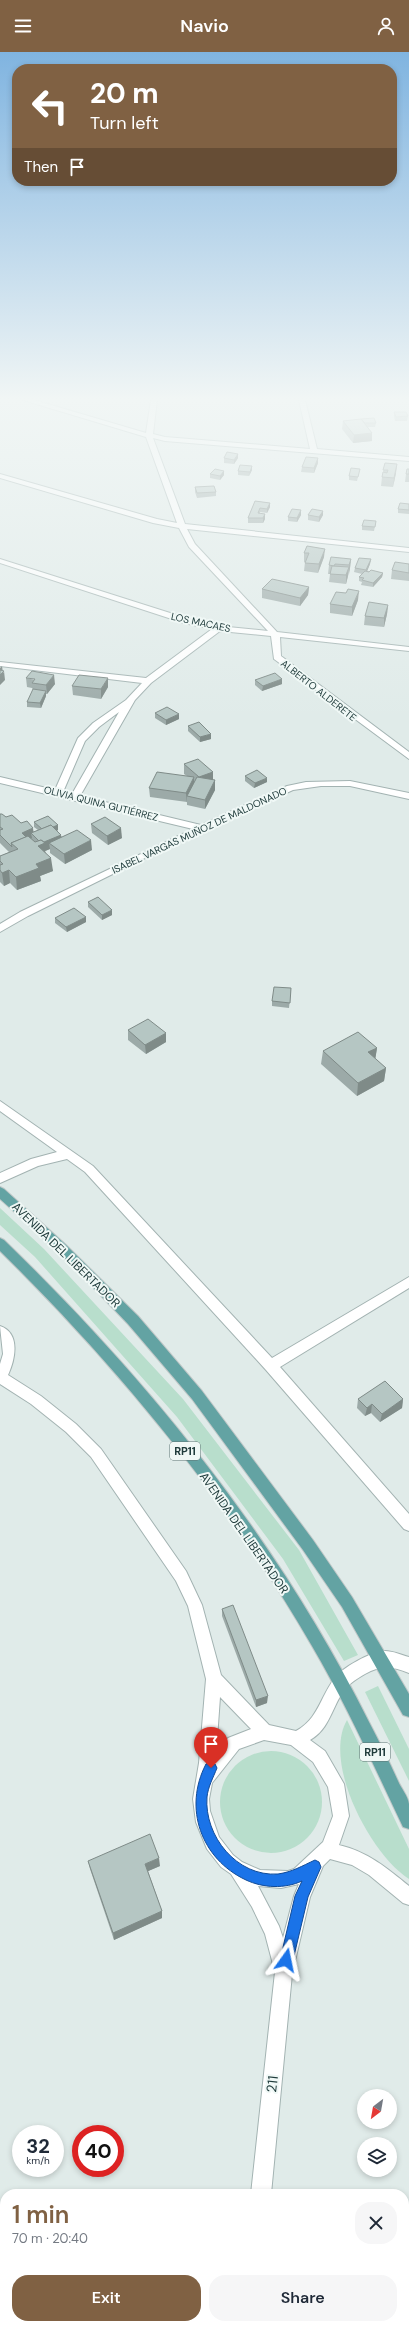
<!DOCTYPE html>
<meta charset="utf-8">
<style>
:root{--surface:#fff;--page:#f6f6f7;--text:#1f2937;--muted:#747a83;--accent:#806143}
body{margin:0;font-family:"DM Sans",sans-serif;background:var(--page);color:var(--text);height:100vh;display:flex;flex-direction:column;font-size:15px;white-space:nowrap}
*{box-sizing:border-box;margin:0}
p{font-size:13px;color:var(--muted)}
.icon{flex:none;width:22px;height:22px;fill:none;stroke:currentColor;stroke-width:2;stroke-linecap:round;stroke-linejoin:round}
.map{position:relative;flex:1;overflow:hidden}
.panel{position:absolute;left:0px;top:2137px;width:409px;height:140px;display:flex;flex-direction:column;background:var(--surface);border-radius:16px 16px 0 0;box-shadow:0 2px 6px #0003}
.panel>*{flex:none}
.banner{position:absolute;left:12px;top:12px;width:385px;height:122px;border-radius:16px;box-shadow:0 2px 6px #0003;background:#806143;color:#fff;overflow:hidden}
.needle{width:26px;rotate:211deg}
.controls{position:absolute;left:357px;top:2037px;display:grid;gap:8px}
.controls a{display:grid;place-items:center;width:40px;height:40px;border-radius:50%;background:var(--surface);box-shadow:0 2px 6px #0003;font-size:20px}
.speed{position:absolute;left:12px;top:2073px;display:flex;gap:8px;font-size:20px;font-weight:700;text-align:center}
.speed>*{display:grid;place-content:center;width:52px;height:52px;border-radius:50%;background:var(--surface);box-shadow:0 2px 6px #0003;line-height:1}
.speed small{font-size:10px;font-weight:400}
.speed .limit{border:6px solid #d22;background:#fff;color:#111}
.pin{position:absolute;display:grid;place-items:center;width:34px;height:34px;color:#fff;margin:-41px -17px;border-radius:50% 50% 50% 0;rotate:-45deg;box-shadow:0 0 4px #0007}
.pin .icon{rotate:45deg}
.me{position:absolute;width:44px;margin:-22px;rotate:12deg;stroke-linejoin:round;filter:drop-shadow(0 0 3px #0008)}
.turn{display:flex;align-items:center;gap:14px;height:84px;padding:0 12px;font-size:18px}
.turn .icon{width:52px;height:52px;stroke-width:2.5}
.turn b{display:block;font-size:28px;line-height:34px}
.then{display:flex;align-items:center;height:38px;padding:0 12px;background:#0003;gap:8px;font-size:15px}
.round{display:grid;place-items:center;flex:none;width:42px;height:42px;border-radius:16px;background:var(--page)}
.head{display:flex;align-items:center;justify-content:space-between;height:68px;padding:0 12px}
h1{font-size:24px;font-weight:600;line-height:30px;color:var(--accent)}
.primary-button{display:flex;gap:8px;margin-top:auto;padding:8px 12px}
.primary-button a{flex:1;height:46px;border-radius:16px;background:var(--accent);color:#fff;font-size:16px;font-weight:600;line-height:46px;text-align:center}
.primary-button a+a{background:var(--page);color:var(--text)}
header{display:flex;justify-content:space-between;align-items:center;height:52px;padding:0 12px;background:var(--accent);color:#fff;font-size:18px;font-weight:600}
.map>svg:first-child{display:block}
.green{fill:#b8decc}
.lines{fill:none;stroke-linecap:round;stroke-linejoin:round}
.minor-casing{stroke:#a3b3b2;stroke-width:2}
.major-casing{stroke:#c1c8c8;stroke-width:2}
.minor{fill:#fff;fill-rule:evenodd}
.major{fill:#63a3a3;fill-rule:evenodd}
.wall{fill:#9caaa8}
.shaded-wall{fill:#7f8b88}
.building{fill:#b5c6c3;stroke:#7f8b88}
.route{fill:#1a73e8;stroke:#114b97}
.labels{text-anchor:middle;stroke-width:4;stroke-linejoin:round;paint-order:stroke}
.far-street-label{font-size:10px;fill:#203c3c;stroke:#f0f8f6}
.shield{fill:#f0f8f6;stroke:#5e7474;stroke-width:1}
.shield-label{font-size:11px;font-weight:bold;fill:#203c3c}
.street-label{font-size:12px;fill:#203c3c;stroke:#f0f8f6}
.near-street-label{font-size:14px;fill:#203c3c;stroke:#f0f8f6}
</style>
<header><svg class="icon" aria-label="menu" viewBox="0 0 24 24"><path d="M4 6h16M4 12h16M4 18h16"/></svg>Navio<svg class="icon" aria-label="person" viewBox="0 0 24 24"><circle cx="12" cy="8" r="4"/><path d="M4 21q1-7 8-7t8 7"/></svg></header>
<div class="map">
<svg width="409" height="2277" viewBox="0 0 409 2277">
<rect width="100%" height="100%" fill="#e0ebe9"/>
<g class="green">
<polygon points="0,1156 44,1197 183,1347 299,1498 358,1603 344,1609 283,1507 177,1365 35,1205 0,1173"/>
<polygon points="378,1634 409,1697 409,1729 365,1640"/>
<path d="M347,1668L409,1797V1827C371,1803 322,1711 347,1668Z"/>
<circle cx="271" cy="1750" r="51"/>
</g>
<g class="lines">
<defs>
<g id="minor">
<path d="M23,348H34L146,381L151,348H157L153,382L165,385L310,397L299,348H305L317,397L409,405V409L165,389L153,386L185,472L409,496V500L187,477L195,492L277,580L409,595V599L280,585L281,604L409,700V707L274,607L271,584L220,579L151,631L135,648L80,744L201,773L287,734L306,730L350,729L409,741V747L350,734H321L293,738L155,801L28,864L0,880V872L20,860L193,777L0,731V725L55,738L78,686L93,671L126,648L142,631L0,614V610L146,626L212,577L184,571L0,511V507L189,567L218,574L268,579L189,495L179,476L153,471L0,426V422L157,467L177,471L146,385ZM119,660L72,742L63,740L85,689L99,675Z"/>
<polygon points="0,1049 93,1114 272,1306 409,1225 409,1236 280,1315 409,1462 409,1479 404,1477 266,1318 85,1120 67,1107 38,1114 0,1131 0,1121 31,1107 57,1100 0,1059"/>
<path d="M0,1274C21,1281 15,1308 8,1323L41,1344L76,1372L101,1397L186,1519L202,1553L221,1623L269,1673L296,1679C318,1667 320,1646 334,1627C341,1616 372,1599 385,1599C393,1599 401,1603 409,1605V1621C392,1614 381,1613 365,1622C358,1626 350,1631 345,1637C332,1654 330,1677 310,1688L325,1699L344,1732L349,1764L339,1793C368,1800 387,1816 409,1834V1853L403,1851L369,1823L352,1813L330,1807L323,1814L310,1845L292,1922L271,2142H251L275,1920L265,1882L252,1855L231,1822L221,1815L207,1797L196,1770L193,1747L199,1711L206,1627L188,1554L176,1529L91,1405L66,1380L31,1352L0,1332V1312L3,1302ZM220,1645L251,1677L228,1686L216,1701ZM264,1688L291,1693L313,1710L328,1735L333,1764L323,1790L294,1817L288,1819L260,1818L242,1810L233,1803L219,1785L210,1759L209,1747L212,1731L239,1697ZM299,1832L294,1844L283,1886L279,1874L258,1834L281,1836Z"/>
<rect x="243" y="2272" width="20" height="5"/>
</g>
<g id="major">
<polygon points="0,1135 4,1137 66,1193 138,1264 202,1339 313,1488 352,1545 409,1642 409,1665 403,1663 342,1555 303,1498 192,1347 128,1272 58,1199 0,1147"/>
<path d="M0,1186L4,1188C149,1328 279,1489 369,1670C379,1689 389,1709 398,1729C401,1736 408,1744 409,1752C409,1760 409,1769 409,1777L403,1775C374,1714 346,1652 312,1594C230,1451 117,1314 0,1199Z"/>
</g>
</defs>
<use href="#minor" class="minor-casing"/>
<use href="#major" class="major-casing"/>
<use href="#minor" class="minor"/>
<use href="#major" class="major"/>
</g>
<g class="wall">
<polygon points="394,360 408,364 407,369 395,369 394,364"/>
<polygon points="343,369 376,371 375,375 368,375 372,389 353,391 342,377"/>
<polygon points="238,402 238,406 234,412 224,411 224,406"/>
<polygon points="318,411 314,421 301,420 302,415"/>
<polygon points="385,411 396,421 393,435 381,434 382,425"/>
<polygon points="252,414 252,418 249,424 238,423 238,419"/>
<polygon points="409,417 409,430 405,430 406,422"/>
<polygon points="224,419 224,423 220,428 210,426 210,422"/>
<polygon points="359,421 357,429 349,428 349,424"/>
<polygon points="195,435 216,440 216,444 197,446 195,440"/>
<polygon points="255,449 270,451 270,455 267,461 260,460 260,462 265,462 265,467 263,471 248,471 248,466"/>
<polygon points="409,452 409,462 398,461 398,457"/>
<polygon points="301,458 301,463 297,470 288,469 288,465"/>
<polygon points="308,463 323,463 319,470 308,468"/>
<polygon points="376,469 374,479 362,478 362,474"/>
<polygon points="307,494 324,505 318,521 304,519 305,510 304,510 304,501"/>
<polygon points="351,507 350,516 346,532 329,530 330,522 328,522 329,513"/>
<polygon points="371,507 370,512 367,519 383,521 382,525 373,535 361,533 362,530 359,529 359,525 362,522 354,520 355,516"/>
<polygon points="409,512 409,529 391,527 392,518"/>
<polygon points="309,535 308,543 300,554 262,546 262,537"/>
<polygon points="358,548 352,564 330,561 330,552"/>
<polygon points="388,553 387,562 384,575 364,573 365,564"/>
<polygon points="26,626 55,632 47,642 46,642 46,644 41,656 27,655 27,650 33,638 32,636 27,635"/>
<polygon points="255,628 282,632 262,639 255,633"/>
<polygon points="72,634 108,635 101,647 73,643"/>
<polygon points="155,661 179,667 166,673 155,666"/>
<polygon points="188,674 211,687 200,690 188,679"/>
<polygon points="184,712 213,720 213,728 215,728 215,738 205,757 187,753 187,750 150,745 149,736 187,724 184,722"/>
<polygon points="245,724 267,730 254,736 245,729"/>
<polygon points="0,762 21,771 34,780 38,778 34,775 34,770 58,773 58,778 57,779 62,785 92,798 65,812 50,801 50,797 45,799 46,801 53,819 40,824 41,829 17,838 10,831 4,834 0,830 0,804 9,800 0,791"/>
<polygon points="91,772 122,786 108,793 92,781"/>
<polygon points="88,850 112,863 102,868 88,855"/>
<polygon points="86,865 86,870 67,880 55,871 55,866"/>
<polygon points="291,936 289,956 272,954 272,949"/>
<polygon points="128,978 166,990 146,1002 128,988"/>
<polygon points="377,996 375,1007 386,1016 384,1029 357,1044 321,1012 323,999"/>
<polygon points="358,1347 403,1347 402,1356 380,1370 371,1361 365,1364 357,1356"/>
<polygon points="222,1557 267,1651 256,1655 222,1564"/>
<polygon points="88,1809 160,1814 148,1819 162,1859 162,1866 114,1888 90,1817"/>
</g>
<g class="shaded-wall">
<polygon points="372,381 372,389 353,391 354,383"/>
<polygon points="238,402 238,406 234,412 234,408"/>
<polygon points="318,406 318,411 314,421 314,416"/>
<polygon points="397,412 396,421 393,435 394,426"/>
<polygon points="252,414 252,418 249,424 250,420"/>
<polygon points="224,419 224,423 220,428 220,424"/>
<polygon points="270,451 270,455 267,461 267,457"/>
<polygon points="301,458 301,463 297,470 297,466"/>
<polygon points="323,459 323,463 319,470 319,465"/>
<polygon points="265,462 265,467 263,471 263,466"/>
<polygon points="325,497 324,505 318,521 319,512"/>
<polygon points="351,507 350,516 349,522 349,513"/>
<polygon points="371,507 370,512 366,522 366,518"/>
<polygon points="349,515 348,524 346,532 346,523"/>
<polygon points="383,521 382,525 373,535 373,531"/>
<polygon points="309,535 308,543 300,554 300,546"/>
<polygon points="359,539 358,548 352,564 352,555"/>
<polygon points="388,553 387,562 384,575 384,566"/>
<polygon points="2,614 3,621 4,619 5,628 0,633 0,616"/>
<polygon points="54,623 55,632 47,642 46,633"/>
<polygon points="108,626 108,635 101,647 101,637"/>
<polygon points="282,627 282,632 262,639 263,634"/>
<polygon points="46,639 46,644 41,656 40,651"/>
<polygon points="179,662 179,667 166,673 166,668"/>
<polygon points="211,682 211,687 200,690 200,685"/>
<polygon points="213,720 213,729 199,725"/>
<polygon points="194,725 194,734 187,744 187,751 186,741"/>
<polygon points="267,726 267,730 254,736 255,731"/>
<polygon points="215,728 215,738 205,757 205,748"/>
<polygon points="58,773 58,778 44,784 44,779"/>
<polygon points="33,776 34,784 31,781 32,786 23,790 22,781"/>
<polygon points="121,776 122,786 108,793 107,784"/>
<polygon points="61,783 62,792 49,791 50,797 45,799 46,804 38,794 41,791"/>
<polygon points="91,788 92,798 65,812 64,802"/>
<polygon points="51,806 53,819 40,824 41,829 17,838 16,825 36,812"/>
<polygon points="9,818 10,831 4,834 2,821"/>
<polygon points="112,858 112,863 102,868 102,863"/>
<polygon points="86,865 86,870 67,880 66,875"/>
<polygon points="166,981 166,990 146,1002 145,993"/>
<polygon points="377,996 375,1009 368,1000"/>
<polygon points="386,1016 384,1029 357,1044 358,1031"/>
<polygon points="403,1347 402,1356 380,1370 382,1362"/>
<polygon points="372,1352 371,1361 365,1364 367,1356"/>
<polygon points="268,1644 267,1651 256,1655 256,1648"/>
<polygon points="159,1806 160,1814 146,1820 145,1812"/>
<polygon points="162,1859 162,1866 114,1888 113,1881"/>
</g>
<g class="building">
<polygon points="394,360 406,360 408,364 396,365"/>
<polygon points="374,366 376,371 365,371 361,367"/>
<polygon points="361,367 372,381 354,383 343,369"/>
<polygon points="227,400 238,402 234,408 224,406"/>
<polygon points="306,405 318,406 314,416 302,415"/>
<polygon points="385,411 397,412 394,426 382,425 383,420 387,421 388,418 383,418"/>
<polygon points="240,413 252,414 250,420 238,419"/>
<polygon points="351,416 360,417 358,425 349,424"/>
<polygon points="215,417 224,419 220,424 210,422"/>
<polygon points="407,417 409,417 409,422 406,422"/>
<polygon points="214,434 216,440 197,441 195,435"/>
<polygon points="255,449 270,451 267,457 260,456 258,461 265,462 263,466 248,466"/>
<polygon points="400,451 409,452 409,458 398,457"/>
<polygon points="292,457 301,458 297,466 288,465"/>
<polygon points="312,457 323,459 319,465 308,463"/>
<polygon points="364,468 376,469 375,475 362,474"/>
<polygon points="307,494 325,497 319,512 305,511 309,501 304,501"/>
<polygon points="331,505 351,507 349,513 335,512 334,514 329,513"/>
<polygon points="359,506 371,507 366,518 355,516"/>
<polygon points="395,510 409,512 409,521 392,518"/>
<polygon points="332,514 349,515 346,523 330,522"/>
<polygon points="371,518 383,521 373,531 362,528 364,526 359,525 365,519 369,520"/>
<polygon points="272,527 309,535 300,546 262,537"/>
<polygon points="348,537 359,539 352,555 330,552 336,540 346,541"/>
<polygon points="369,550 388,553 384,566 365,564"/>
<polygon points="0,618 4,619 0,623"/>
<polygon points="32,619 54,623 46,633 32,631 35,627 26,626"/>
<polygon points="275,621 282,627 263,634 255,628"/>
<polygon points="79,623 108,626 101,637 72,634"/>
<polygon points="33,637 46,639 40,651 27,650"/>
<polygon points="167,655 179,662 166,668 155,661"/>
<polygon points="199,670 211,682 200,685 188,674"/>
<polygon points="198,707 213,720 199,725 184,712"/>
<polygon points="257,718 267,726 255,731 245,724"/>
<polygon points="157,720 194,725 186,741 149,736"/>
<polygon points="197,725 215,728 205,748 187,744"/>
<polygon points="0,762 2,762 6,765 12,763 21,771 27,769 33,776 22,781 26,785 11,791 12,795 0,783 0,778 3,777 0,775"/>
<polygon points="48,764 58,773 53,775 51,773 42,777 34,770"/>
<polygon points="105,765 121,776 107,784 91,772"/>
<polygon points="51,773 61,783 44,790 41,788 39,789 31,781"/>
<polygon points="77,778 91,788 64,802 49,791"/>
<polygon points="28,784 35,790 41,788 45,791 38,794 51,806 36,812 39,816 16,825 9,818 2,821 0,818 0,813 3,812 0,809 0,804 18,797 11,791"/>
<polygon points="98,845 112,858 102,863 88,850"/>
<polygon points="74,856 86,865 66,875 55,866"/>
<polygon points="274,935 291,936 290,951 272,949"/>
<polygon points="148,967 166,981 145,993 128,978"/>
<polygon points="358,980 377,996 368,1000 386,1016 358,1031 323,999"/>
<polygon points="385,1329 403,1347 382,1362 372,1352 367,1356 358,1347"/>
<polygon points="233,1553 268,1644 256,1648 222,1557"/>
<polygon points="150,1782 159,1806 145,1812 162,1859 113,1881 88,1809"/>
</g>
<linearGradient id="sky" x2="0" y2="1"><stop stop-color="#80b4e0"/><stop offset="0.52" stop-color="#f1f6f5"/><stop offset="1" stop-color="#f1f6f5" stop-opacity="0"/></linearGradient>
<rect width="409" height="667" fill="url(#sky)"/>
<path class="route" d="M211,1710L215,1712L217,1716C213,1726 208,1735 207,1745C204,1784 237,1825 278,1822C292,1820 302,1814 315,1808L319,1810L321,1815L308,1845L293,1908L291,1912L286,1914L282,1912L280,1908L295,1844L302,1829C285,1837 263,1836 246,1828C201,1807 183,1756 206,1712Z"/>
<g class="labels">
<g class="far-street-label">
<text transform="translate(201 570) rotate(12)" y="4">LOS MACAES</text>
<text transform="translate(319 638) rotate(38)" y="4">ALBERTO ALDERETE</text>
<text transform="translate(101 751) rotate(14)" y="4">OLIVIA QUINA GUTIÉRREZ</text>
<text transform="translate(199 778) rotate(-25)" y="4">ISABEL VARGAS MUÑOZ DE MALDONADO</text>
</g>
<g class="shield">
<rect x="170" y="1390" width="30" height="18" rx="3"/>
<rect x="360" y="1691" width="30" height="18" rx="3"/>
</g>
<g class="shield-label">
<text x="185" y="1403">RP11</text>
<text x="375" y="1704">RP11</text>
</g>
<g class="street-label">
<text transform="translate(66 1203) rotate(44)" y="4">AVENIDA DEL LIBERTADOR</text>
<text transform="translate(244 1481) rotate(55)" y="4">AVENIDA DEL LIBERTADOR</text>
</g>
<g class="near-street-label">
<text transform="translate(272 2032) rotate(-84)" y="5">211</text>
</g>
</g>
</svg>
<div class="controls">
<a><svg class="needle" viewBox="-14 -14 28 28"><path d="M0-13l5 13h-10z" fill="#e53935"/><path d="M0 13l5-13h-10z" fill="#747a83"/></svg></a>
<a><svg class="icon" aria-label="layers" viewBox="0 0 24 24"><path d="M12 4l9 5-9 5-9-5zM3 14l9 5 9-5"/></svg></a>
</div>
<div class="speed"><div>32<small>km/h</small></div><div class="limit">40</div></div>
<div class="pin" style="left:211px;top:1716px;background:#d93025"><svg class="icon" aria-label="arrive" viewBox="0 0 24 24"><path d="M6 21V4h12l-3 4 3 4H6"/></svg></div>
<svg class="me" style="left:286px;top:1908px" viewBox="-20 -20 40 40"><path d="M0-17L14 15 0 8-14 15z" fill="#1a73e8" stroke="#fff" stroke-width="4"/></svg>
<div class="banner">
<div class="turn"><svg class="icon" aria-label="left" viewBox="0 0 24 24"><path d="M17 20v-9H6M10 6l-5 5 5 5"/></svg><div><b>20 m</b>Turn left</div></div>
<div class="then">Then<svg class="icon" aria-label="arrive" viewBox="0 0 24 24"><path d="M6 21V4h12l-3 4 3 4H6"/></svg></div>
</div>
<section class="panel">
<div class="head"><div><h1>1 min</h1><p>70 m · 20:40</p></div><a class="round"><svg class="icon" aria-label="close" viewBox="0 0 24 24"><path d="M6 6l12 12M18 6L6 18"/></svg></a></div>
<div class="primary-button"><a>Exit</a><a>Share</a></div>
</section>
</div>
